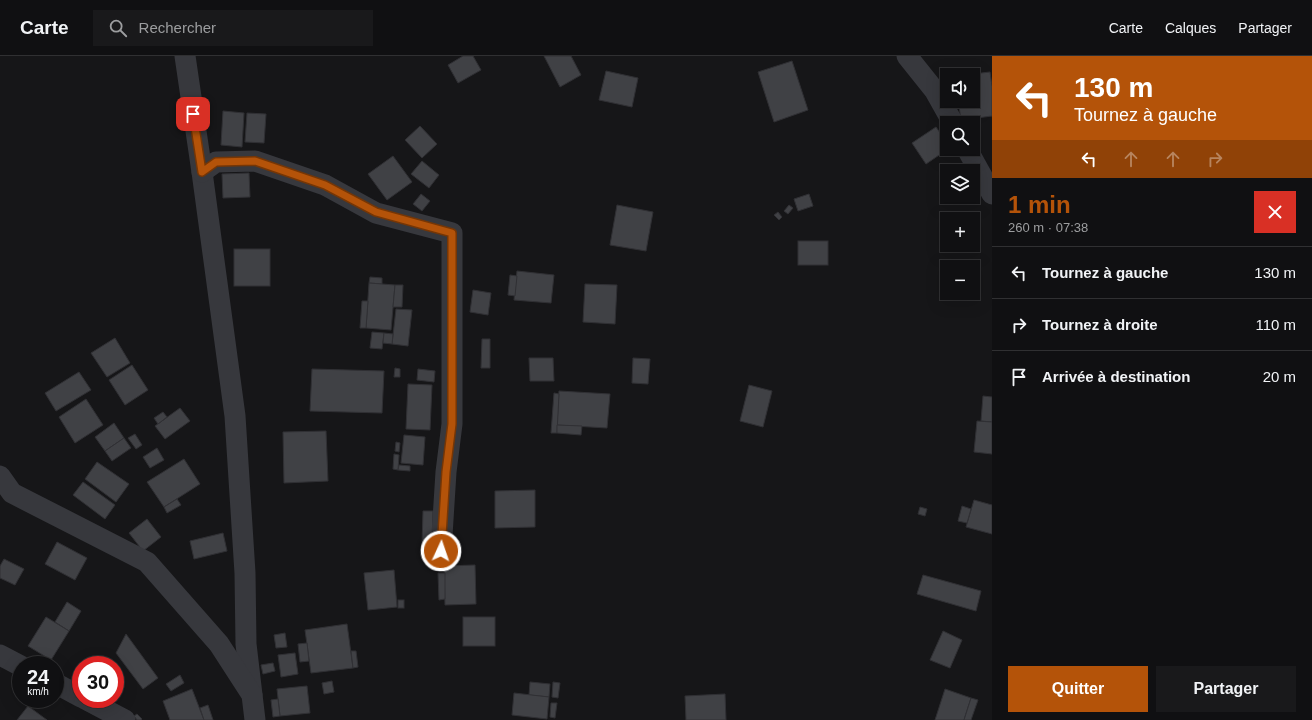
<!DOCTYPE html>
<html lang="fr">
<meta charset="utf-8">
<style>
:root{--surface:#101012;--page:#19191b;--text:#f1f3f6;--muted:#9c9d9f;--line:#303032;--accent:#b45309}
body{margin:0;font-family:Helvetica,sans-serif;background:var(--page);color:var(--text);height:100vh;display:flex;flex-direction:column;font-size:15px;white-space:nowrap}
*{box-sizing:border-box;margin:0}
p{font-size:13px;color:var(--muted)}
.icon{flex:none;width:22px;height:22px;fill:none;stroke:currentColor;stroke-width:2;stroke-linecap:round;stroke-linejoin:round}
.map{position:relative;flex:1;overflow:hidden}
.details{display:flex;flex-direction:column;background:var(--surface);width:320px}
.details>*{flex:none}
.guide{background:#b45309;color:#fff;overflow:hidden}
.buttons{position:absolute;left:940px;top:12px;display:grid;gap:8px}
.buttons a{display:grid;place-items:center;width:40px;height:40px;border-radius:0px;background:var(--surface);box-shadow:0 4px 16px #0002,0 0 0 1px var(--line);font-size:20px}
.speed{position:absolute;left:12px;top:600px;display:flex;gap:8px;font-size:20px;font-weight:700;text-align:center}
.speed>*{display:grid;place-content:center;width:52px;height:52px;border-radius:50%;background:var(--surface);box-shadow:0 4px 16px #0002,0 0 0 1px var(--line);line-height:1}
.speed small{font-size:10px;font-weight:400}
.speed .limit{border:6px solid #d22;background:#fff;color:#111}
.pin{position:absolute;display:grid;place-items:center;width:34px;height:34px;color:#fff;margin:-17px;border-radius:8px;box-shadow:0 2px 6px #0006}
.me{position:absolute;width:44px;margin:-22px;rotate:3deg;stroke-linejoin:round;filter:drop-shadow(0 0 3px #0008)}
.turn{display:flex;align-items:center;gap:14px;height:84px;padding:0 16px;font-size:18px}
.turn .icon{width:52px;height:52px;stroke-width:2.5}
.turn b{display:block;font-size:28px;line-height:34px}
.lanes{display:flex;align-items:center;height:38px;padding:0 16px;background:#0003;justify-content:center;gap:20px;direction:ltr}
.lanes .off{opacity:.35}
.round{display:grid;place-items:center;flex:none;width:42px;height:42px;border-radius:0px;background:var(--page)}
.head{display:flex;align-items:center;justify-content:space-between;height:68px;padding:0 16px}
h1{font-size:24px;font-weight:700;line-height:30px;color:var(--accent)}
.action{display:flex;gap:8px;margin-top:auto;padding:8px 16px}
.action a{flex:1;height:46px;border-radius:0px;background:var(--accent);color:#fff;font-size:16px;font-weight:700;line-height:46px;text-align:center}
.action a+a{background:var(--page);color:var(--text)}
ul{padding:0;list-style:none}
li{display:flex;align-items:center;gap:12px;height:52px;padding:0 16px;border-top:1px solid var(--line)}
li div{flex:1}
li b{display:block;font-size:15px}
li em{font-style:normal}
header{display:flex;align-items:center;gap:24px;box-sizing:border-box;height:56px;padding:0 20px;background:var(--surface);border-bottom:1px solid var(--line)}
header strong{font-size:19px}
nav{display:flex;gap:22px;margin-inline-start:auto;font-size:14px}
.search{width:280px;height:36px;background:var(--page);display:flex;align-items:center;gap:10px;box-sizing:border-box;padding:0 14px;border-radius:0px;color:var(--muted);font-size:15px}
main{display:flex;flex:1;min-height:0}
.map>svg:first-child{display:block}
.building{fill:#404145;stroke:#303034}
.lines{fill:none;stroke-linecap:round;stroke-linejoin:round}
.minor{stroke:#37383d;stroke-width:21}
.route-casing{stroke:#753606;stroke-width:10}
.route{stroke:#b45309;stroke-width:7}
</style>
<header>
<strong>Carte</strong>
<div class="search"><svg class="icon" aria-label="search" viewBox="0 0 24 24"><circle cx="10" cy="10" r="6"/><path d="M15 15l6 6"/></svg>Rechercher</div>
<nav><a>Carte</a><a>Calques</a><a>Partager</a></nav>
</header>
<main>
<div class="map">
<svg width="992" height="664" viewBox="0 0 992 664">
<rect width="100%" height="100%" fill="#161618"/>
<g class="building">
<polygon points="463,0 473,0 481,14 458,27 448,9"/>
<polygon points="544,0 571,0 581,19 560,31"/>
<polygon points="792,5 808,54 774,66 758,16"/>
<polygon points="606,15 638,22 632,51 599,44"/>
<polygon points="990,16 992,30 992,60 961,64 959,50 966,49 966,45 973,45 973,28 974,28 973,18"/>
<polygon points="223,55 244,57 242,91 221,89"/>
<polygon points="247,57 266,58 264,87 245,86"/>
<polygon points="420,70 437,88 422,102 405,84"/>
<polygon points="936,71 947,87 948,93 926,108 912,87"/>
<polygon points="393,100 412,126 387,144 368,118"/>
<polygon points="422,105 439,119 429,132 411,118"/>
<polygon points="249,117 250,141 223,142 222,118"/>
<polygon points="421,138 430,145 422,155 413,148"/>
<polygon points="809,138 813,150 798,155 794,143"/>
<polygon points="617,149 653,156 646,195 610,189"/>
<polygon points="789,149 793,152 788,158 784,155"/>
<polygon points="778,156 782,161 779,164 774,159"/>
<rect x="798" y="185" width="30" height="24"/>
<rect x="234" y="193" width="36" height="37"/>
<polygon points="517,215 554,219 551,247 514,244"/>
<polygon points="510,219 517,220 515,240 508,239"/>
<polygon points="370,221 382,222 382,228 369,227"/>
<polygon points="369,227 395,229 391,274 366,272"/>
<polygon points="585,228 617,229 615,268 583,266"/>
<polygon points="395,229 403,229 402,251 393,251"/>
<polygon points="473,234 491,237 488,259 470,256"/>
<polygon points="362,245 368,245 366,272 360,272"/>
<polygon points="396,253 412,254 408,290 392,288"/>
<polygon points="372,276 384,277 382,293 370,292"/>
<polygon points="384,277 393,278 392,288 383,287"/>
<polygon points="115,282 130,307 107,321 91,297"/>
<polygon points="482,283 490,283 490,312 481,312"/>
<polygon points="529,302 553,302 554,325 530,325"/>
<polygon points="633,302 650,303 648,328 632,327"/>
<polygon points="132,309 148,334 125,349 109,324"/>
<polygon points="395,312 400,313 400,321 394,321"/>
<polygon points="312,313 384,315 382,357 310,355"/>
<polygon points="418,313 435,315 434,326 417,324"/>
<polygon points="79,316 91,334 56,355 45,337"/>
<polygon points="408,328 432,329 430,374 406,373"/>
<polygon points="749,329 772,335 763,371 740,365"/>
<polygon points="559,335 610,338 607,372 557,369"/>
<polygon points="554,337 559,338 557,377 551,377"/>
<polygon points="983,340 992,341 992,366 981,365"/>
<polygon points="86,343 103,369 75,387 59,361"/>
<polygon points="180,352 190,365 165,383 155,370"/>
<polygon points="163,356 167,361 158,368 154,362"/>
<polygon points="977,365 992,366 992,398 974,396"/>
<polygon points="114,367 124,382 105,395 95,381"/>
<polygon points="557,369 582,370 581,379 557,377"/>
<polygon points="326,375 328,425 284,427 283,376"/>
<polygon points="135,378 142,389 136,393 128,382"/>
<polygon points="404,379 425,381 423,409 401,407"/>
<polygon points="124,382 131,392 112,405 105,395"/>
<polygon points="396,386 400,387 399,396 395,395"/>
<polygon points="157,392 164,404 150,412 143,401"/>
<polygon points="394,398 399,399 398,414 393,413"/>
<polygon points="184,403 200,428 164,451 147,426"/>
<polygon points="97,406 129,428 116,446 85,423"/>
<polygon points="399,409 410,410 410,415 398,414"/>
<polygon points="83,426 115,449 105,463 73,439"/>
<polygon points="535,434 535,471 495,472 495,435"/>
<polygon points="177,443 181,449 167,457 164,451"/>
<polygon points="974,444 992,449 992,478 966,471"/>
<polygon points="962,450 971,453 967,467 958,465"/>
<polygon points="920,451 927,453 925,460 918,458"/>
<polygon points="423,455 433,455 432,490 422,489"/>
<polygon points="147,463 161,481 143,495 129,477"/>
<polygon points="223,477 227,495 194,503 190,485"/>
<polygon points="57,486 87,502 75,524 45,508"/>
<polygon points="4,503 24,513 15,529 0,522 0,510"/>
<polygon points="475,509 476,548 445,549 444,510"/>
<polygon points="394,514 397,551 368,554 364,517"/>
<polygon points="438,517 445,517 445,543 439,544"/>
<polygon points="923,519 981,535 976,555 917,538"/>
<rect x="398" y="544" width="6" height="8"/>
<polygon points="67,546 81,555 69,575 55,566"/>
<polygon points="46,561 69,575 51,604 28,590"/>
<rect x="463" y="561" width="32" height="29"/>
<polygon points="347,568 353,612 311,617 305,574"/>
<polygon points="943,575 962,584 950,612 930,604"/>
<polygon points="285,577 287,591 276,592 274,579"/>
<polygon points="126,578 158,622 143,633 116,597"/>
<polygon points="307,587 309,605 300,606 298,588"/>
<polygon points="351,595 356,595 358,611 353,612"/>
<polygon points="295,597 298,618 281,621 278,599"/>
<polygon points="273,607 275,615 263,618 261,609"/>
<polygon points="180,619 184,627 171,635 166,628"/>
<polygon points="332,625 334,636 324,638 322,627"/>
<polygon points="530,626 550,628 549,641 529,639"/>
<polygon points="553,626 560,627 558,642 552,641"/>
<polygon points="115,628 121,631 115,641"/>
<polygon points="307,630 310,657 280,660 277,633"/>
<polygon points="192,633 204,664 170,664 163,645"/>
<polygon points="945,633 971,642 964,664 935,664"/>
<polygon points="514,637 549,641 547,663 512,659"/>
<polygon points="725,638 726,664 686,664 685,640"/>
<polygon points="971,642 978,644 971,664 964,664"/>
<polygon points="278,643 280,660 273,661 271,644"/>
<polygon points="551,647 557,647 555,662 550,661"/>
<polygon points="208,649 213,664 204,664 200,652"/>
<polygon points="28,650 47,664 17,664"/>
<polygon points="137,658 142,663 141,664 137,664 134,660"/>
</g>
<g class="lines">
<g class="minor">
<polyline points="185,0 202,116 235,360 245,517 246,588 252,639"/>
<polyline points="907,0 935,35 953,67"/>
<polyline points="967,93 992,138"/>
<polyline points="202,116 216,106 255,105 325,129 376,157 452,177 452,368 446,416 441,495"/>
<polyline points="0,420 12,437 147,506 219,588 252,639 255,664"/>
<polyline points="0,599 21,610"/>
<polyline points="55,627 81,641"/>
<polyline points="85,643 125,664"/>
</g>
</g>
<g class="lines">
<defs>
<polyline id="route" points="193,58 202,116 216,106 255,105 325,129 376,156 452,177 452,368 446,416 441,495"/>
</defs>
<use href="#route" class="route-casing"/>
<use href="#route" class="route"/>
</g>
</svg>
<div class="buttons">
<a><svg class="icon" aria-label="sound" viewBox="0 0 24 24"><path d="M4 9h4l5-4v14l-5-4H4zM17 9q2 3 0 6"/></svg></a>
<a><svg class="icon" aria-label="search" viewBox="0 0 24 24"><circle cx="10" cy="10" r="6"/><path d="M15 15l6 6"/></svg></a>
<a><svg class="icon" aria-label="layers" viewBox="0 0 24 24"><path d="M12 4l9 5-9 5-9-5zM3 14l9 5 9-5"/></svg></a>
<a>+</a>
<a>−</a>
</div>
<div class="speed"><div>24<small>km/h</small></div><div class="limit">30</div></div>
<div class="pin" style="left:193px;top:58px;background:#d93025"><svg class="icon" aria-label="arrive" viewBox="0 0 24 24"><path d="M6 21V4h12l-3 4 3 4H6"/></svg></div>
<svg class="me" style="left:441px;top:495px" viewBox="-20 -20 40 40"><circle r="17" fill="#b45309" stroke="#fff" stroke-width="3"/><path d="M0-11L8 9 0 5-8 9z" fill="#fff"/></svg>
</div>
<section class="details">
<div class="guide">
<div class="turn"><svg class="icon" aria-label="left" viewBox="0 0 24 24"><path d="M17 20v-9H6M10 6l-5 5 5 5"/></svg><div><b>130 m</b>Tournez à gauche</div></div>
<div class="lanes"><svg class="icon" aria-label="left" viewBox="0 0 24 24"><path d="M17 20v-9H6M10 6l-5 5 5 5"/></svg><svg class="icon off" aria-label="ahead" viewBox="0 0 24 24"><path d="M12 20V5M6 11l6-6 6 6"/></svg><svg class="icon off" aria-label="ahead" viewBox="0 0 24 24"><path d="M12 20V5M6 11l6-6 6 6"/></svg><svg class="icon off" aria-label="right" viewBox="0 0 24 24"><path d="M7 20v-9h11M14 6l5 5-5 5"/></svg></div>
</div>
<div class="head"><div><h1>1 min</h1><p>260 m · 07:38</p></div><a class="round" style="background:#d93025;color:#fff"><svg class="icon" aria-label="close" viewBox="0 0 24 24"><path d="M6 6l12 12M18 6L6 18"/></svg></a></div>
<ul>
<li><svg class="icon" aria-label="left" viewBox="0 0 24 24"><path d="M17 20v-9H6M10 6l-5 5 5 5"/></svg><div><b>Tournez à gauche</b></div><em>130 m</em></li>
<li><svg class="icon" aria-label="right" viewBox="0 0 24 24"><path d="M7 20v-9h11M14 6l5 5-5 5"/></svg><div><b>Tournez à droite</b></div><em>110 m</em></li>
<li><svg class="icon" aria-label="arrive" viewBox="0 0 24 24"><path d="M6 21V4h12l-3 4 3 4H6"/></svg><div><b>Arrivée à destination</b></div><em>20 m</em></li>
</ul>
<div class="action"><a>Quitter</a><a>Partager</a></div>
</section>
</main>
